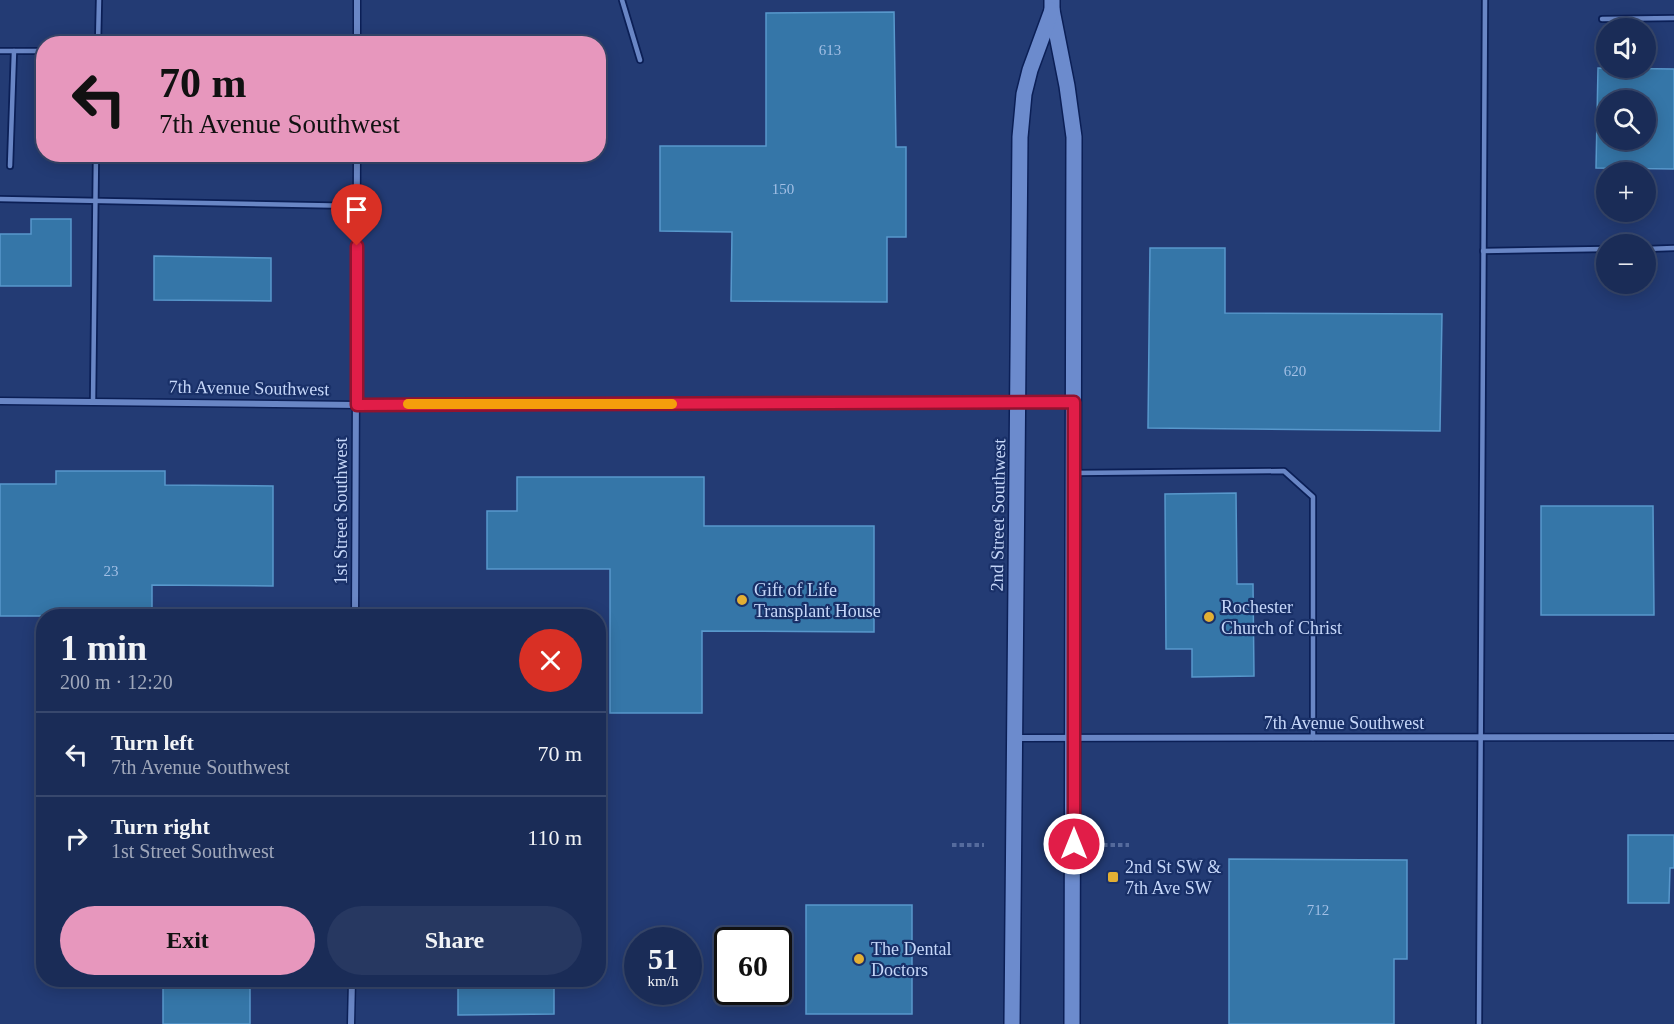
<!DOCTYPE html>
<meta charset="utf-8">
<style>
:root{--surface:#1a2c57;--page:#273861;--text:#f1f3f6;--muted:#9fa7ba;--line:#38486d;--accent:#e797bd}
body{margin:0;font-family:Georgia,serif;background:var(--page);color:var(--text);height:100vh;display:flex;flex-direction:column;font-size:22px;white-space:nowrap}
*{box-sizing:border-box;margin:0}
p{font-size:20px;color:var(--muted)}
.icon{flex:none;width:33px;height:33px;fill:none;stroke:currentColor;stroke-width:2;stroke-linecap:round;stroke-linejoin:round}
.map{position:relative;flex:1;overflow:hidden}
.side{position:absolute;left:36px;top:609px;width:570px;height:378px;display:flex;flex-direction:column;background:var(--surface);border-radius:24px;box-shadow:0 3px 15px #0003,0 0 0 2px var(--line)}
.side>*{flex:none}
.guide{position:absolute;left:36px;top:36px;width:570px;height:126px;border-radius:24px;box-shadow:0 3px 15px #0003,0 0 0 2px var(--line);background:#e797bd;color:#111;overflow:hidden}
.buttons{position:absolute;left:1596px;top:18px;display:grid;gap:12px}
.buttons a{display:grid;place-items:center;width:60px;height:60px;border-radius:50%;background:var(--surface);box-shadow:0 3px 15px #0003,0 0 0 2px var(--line);font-size:30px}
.speed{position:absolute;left:624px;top:927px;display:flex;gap:12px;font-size:30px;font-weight:700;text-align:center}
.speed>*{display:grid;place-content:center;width:78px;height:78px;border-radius:50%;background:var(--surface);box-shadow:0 3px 15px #0003,0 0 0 2px var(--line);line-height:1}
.speed small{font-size:15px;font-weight:400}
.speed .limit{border:3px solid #111;border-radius:9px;background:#fff;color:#111}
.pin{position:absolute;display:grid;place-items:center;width:51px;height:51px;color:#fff;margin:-62px -26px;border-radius:50% 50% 50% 0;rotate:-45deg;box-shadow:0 0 6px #0007}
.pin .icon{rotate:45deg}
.me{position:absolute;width:66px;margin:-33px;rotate:0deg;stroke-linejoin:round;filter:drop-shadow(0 0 4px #0008)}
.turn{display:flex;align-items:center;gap:21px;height:126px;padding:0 24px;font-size:27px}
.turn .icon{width:78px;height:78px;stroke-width:2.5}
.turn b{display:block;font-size:42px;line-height:51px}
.round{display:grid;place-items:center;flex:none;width:63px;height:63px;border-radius:32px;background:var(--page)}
.head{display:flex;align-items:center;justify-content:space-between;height:102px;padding:0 24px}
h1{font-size:36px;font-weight:700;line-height:45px}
.cta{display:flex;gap:12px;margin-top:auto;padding:12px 24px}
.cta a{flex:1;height:69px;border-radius:36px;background:var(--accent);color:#111;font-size:24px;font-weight:700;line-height:69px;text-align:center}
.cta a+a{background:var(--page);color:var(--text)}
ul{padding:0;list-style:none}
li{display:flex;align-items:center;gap:18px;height:84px;padding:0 24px;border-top:2px solid var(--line)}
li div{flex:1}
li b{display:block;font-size:22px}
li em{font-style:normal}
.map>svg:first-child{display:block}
.building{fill:#3576a8;stroke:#5898cc;stroke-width:1.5;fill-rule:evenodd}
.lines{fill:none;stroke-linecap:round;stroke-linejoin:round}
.lane-casing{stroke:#0b1f56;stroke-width:8}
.street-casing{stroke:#0b1f56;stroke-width:9}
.primary-casing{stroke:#0b1f56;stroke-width:18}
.path{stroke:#556b9d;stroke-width:4;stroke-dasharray:4.5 3;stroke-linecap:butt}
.lane{stroke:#6986c5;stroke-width:4.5}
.street{stroke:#6986c5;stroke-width:6}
.primary{stroke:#6c8bcd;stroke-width:15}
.route-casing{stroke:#92132f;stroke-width:15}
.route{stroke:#e11d48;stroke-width:10}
.slow{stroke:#f59e0b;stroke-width:10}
.poi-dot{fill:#e2af34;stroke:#193068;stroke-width:2}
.labels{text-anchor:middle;stroke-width:4.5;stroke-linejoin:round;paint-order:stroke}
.number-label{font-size:15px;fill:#a2bfe5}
.street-label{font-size:18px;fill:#c6d7f9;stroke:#193068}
.poi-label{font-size:18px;fill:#c6d7f9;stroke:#193068;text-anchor:start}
</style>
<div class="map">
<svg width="1674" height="1024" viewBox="0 0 1674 1024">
<rect width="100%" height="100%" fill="#233b74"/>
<g class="building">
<polygon points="894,12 896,147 906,147 906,237 887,237 887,302 731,301 732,232 660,231 660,146 766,146 766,13"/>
<path d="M1598,68L1674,69V169L1596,168ZM1606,100H1646V140H1606Z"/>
<polygon points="31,219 71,219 71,286 0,286 0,234 31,234"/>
<polygon points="1150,248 1225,248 1225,313 1442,314 1440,431 1148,428"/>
<polygon points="154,256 271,258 271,301 154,300"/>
<polygon points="56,471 165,471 165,485 273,486 273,586 152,585 152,616 0,616 0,484 56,484"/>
<polygon points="517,477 704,477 704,526 874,526 874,632 702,631 702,713 610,713 610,569 487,569 487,511 517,511"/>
<polygon points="1236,493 1237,584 1253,584 1254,676 1192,677 1192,649 1166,649 1165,494"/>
<polygon points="1541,506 1653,506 1654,615 1541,615"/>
<polygon points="1628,835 1674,835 1674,868 1670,868 1669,903 1628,903"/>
<polygon points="1229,859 1407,860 1407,959 1394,959 1394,1024 1229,1024"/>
<rect x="806" y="905" width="106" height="109"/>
<rect x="163" y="980" width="87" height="44"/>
<polygon points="458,980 554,980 554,1014 458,1015"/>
</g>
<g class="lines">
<defs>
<g id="lane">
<polyline points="622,0 640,60"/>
<polyline points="1602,19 1674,18"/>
<polyline points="98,44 99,0"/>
<polyline points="0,51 44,51"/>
<polyline points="10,166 14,51"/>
<polyline points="0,199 357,206"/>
<polyline points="1646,249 1674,248"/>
<polyline points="1483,251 1606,249"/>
<polyline points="93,402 96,154"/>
<polyline points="1075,473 1284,471 1313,497 1313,738"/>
<polyline points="1479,1024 1485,0"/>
</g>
<g id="street">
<polyline points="357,44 357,0"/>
<polyline points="0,401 357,405 1073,402"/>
<polyline points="355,616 357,154"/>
<polyline points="1015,738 1674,737"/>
<polyline points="351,1024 352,980"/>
</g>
<g id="primary">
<polyline points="1052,0 1052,10 1067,86 1074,137 1072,1024"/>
<polyline points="1012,1024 1020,137 1024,94 1030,70 1052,10"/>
</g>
</defs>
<use href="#lane" class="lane-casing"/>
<use href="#street" class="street-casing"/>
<use href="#primary" class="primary-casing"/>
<g class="path">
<polyline points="952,845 984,845"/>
<polyline points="1103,845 1129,845"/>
</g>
<use href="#lane" class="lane"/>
<use href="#street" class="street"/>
<use href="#primary" class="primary"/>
</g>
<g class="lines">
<defs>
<polyline id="route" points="357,246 357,405 1074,402 1074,844"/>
</defs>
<use href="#route" class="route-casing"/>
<use href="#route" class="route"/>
<polyline class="slow" points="408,404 672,404"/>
</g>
<g class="poi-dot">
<circle cx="742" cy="600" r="6"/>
<circle cx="1209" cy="617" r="6"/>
<rect x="1107" y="871" width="12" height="12" rx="3"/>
<circle cx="859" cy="959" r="6"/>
</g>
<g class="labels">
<g class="number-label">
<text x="830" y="55">613</text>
<text x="783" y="194">150</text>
<text x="1295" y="376">620</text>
<text x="111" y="576">23</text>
<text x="1318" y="915">712</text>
</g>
<g class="street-label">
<text transform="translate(249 388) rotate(1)" y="6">7th Avenue Southwest</text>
<text transform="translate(341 511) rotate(-90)" y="6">1st Street Southwest</text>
<text transform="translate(998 515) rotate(-89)" y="6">2nd Street Southwest</text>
<text x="1344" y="729">7th Avenue Southwest</text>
</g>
<g class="poi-label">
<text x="754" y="596">Gift of Life<tspan x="754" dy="21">Transplant House</tspan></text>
<text x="1221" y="613">Rochester<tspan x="1221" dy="21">Church of Christ</tspan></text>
<text x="1125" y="873">2nd St SW &amp;<tspan x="1125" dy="21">7th Ave SW</tspan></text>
<text x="871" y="955">The Dental<tspan x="871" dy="21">Doctors</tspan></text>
</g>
</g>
</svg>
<div class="buttons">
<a><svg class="icon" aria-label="sound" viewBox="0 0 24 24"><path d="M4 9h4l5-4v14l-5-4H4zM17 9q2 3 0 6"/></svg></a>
<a><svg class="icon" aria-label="search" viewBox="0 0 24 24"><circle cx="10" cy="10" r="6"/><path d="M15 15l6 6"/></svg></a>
<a>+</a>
<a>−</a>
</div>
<div class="speed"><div>51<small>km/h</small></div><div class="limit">60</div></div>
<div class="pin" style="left:357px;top:246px;background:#d93025"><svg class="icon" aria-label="arrive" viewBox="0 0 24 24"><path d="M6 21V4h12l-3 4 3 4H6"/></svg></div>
<svg class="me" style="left:1074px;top:844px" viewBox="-20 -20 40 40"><circle r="17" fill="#e11d48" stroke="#fff" stroke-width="3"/><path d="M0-11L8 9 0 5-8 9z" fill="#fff"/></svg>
<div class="guide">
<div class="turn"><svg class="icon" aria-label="left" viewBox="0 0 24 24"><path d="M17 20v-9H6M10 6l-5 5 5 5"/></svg><div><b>70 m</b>7th Avenue Southwest</div></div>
</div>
<section class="side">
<div class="head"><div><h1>1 min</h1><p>200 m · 12:20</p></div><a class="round" style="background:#d93025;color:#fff"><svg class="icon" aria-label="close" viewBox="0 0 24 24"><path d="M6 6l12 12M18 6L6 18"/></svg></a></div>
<ul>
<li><svg class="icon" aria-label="left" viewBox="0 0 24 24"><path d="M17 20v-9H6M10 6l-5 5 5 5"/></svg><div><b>Turn left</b><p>7th Avenue Southwest</p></div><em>70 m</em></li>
<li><svg class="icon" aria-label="right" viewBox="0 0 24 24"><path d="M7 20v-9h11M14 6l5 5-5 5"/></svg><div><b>Turn right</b><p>1st Street Southwest</p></div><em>110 m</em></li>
</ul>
<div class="cta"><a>Exit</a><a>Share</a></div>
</section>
</div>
